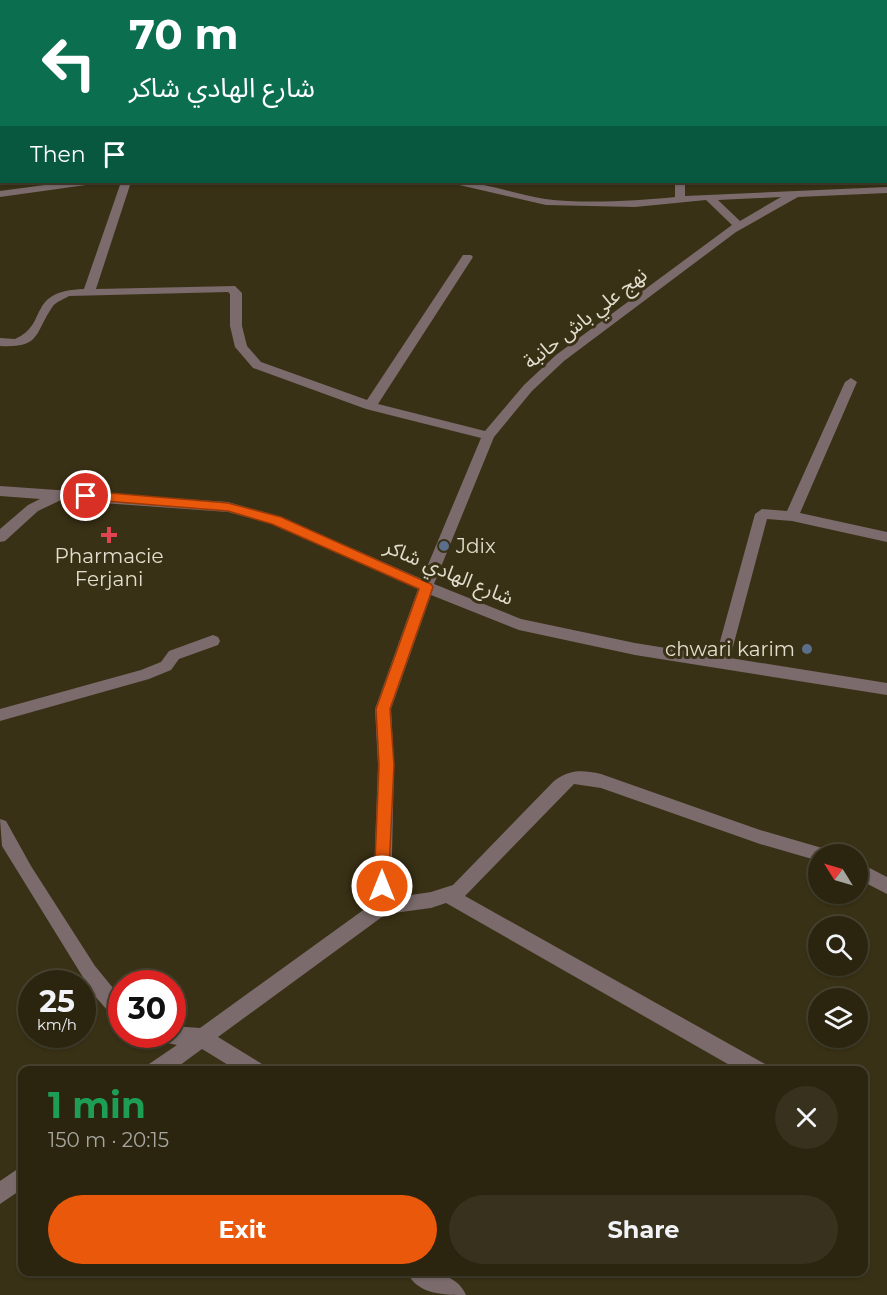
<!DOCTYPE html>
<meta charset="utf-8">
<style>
:root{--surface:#2b2510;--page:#37311e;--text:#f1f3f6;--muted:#a6a59f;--line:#474230;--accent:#ea580c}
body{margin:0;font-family:Montserrat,"Noto Sans Arabic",sans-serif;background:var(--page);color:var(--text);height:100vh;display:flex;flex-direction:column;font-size:22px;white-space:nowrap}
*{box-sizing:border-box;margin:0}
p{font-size:20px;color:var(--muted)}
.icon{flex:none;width:33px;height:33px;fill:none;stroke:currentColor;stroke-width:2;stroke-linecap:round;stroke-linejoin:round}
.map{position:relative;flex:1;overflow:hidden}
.panel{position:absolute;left:18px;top:1066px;width:850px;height:210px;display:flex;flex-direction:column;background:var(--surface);border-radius:12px;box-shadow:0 2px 4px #0004,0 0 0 2px var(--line)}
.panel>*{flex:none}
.banner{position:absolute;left:0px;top:0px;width:888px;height:183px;box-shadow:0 2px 4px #0004,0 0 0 2px var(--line);background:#0b6e4f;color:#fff;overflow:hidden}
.needle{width:39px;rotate:307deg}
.controls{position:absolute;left:808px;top:844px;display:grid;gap:12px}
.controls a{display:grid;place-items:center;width:60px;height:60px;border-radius:50%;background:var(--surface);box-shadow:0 2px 4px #0004,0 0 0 2px var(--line);font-size:30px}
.speed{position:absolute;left:18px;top:970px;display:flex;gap:12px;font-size:30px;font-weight:700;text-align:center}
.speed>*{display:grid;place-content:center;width:78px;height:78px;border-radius:50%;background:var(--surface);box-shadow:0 2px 4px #0004,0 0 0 2px var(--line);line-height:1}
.speed small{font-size:15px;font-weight:400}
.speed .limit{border:9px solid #d22;background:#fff;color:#111}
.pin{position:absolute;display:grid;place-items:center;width:51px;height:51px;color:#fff;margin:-26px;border:3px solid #fff;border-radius:50%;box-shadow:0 2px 6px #0007}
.me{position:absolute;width:66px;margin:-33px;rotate:0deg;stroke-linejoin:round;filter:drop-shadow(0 0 4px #0008)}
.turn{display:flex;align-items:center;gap:21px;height:126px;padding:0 30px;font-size:27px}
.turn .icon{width:78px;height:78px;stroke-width:2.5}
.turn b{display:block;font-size:42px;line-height:51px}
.then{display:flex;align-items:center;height:57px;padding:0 30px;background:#0003;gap:12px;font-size:22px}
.round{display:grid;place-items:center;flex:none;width:63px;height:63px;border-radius:32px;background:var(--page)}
.summary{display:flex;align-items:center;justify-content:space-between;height:102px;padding:0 30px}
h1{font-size:36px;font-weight:700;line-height:45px;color:#1e9e55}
.cta{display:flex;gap:12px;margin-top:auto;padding:12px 30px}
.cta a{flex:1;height:69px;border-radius:36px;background:var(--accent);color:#fff;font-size:24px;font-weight:700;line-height:69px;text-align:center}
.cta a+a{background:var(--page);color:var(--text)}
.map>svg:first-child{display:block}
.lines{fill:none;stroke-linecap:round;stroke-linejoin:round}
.minor{fill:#7b6b6c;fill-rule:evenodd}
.route{fill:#ea580c;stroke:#983908;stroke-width:1.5}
.health-dot{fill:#e0444e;stroke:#393115;stroke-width:2}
.service-dot{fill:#5c6f8a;stroke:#393115;stroke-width:2}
.labels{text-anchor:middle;stroke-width:6;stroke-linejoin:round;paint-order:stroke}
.street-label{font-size:20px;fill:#e2ddcd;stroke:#393115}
.poi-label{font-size:20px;fill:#e2ddcd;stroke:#393115;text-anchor:start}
</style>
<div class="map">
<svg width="887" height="1295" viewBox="0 0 887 1295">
<rect width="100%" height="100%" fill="#393115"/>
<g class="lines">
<g class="minor">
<polygon points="652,0 660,0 661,2 652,2"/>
<rect x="0" y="11" width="2" height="6"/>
<rect x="0" y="106" width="2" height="6"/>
<rect x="886" y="116" width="1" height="6"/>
<polygon points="67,182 91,182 86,185 0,197 0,191"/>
<path d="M121,182H131L96,289L235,286L242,293V326L247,346L261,362L367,400L463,255H471L473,257L378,404L485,431L524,385L556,355L732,225L706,200L635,207L546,205L455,184L454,182C485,182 514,194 545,199C583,204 636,201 675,197V182H685V196L887,187V193L798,197L736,232L564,361L532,391L494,437L434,584L521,619L635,643L716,656L755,514L762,509L787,511L845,382L851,378L857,382L800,513L887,532V542L792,521L767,519L730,658L887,683V695L635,655L519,630L431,595L391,709L394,765L391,898L431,892L453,885L554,781C570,769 582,770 601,774L760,830L829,850L831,855H819V861L760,844L601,788L574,784L465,896L765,1064L768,1071H740L446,903L431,908L386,914L218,1037L262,1064L265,1071H238L202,1049L172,1071H146L149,1064L177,1045L158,1041L156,1035H172V1026L200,1028L373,903L378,765L375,709L418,589L272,524L228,512L61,500L38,511L5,541L0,542V529L28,505L40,499L0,496V486L228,502L281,517L422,579L481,438L366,409L253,368L235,347L230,326V294L228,292L69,296C64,299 56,302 53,306C34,333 42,348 0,346V338L15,339C50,324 25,291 84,289ZM781,197L740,221L718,200Z"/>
<polygon points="213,635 218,637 220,641 218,645 179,659 171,670 149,679 0,721 0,709 141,670 161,662 169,651"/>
<polygon points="0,819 6,821 31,866 95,966 122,999 122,1021 108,1011 94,995 2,846"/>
<polygon points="858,862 887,877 887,894 858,879"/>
<polygon points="22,1166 22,1189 0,1204 0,1181"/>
<path d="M407,1272C429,1272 456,1272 466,1295C445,1295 417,1295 407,1272Z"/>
</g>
</g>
<polygon class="route" points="86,491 228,503 281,517 431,584 433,587 390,709 394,765 388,891 377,891 374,886 379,765 376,709 419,589 272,524 228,511 81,499 81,493"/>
<path class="health-dot" d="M106 526h6v6h6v6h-6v6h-6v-6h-6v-6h6z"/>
<g class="service-dot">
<circle cx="444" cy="546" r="6"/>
<circle cx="807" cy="649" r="6"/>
</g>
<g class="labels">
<g class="street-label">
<text transform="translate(585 318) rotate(-38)" y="7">نهج علي باش حانبة</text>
<text transform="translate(449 572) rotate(23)" y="7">شارع الهادي شاكر</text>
</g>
<g class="poi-label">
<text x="456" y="553">Jdix</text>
<text x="109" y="563" text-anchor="middle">Pharmacie<tspan x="109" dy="23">Ferjani</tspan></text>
<text x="795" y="656" text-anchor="end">chwari karim</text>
</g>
</g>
</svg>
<div class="controls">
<a><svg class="needle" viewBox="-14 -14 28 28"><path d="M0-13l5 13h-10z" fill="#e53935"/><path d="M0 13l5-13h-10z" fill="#a6a59f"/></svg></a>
<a><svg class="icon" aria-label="search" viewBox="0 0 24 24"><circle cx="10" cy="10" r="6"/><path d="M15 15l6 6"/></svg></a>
<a><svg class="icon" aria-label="layers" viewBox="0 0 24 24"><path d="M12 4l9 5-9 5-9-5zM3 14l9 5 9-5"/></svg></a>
</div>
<div class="speed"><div>25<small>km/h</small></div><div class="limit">30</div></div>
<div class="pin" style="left:86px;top:496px;background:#d93025"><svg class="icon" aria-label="arrive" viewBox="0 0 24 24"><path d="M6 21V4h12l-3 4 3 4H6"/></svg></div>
<svg class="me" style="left:382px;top:886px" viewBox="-20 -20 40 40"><circle r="17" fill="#ea580c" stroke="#fff" stroke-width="3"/><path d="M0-11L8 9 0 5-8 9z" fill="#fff"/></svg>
<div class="banner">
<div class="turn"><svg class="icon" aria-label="left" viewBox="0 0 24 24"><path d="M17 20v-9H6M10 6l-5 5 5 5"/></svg><div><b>70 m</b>شارع الهادي شاكر</div></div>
<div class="then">Then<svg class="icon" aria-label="arrive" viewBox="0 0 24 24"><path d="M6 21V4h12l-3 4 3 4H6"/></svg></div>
</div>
<section class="panel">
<div class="summary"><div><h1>1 min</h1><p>150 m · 20:15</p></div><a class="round"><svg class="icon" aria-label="close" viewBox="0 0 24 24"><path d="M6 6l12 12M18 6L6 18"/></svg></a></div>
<div class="cta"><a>Exit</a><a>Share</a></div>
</section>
</div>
